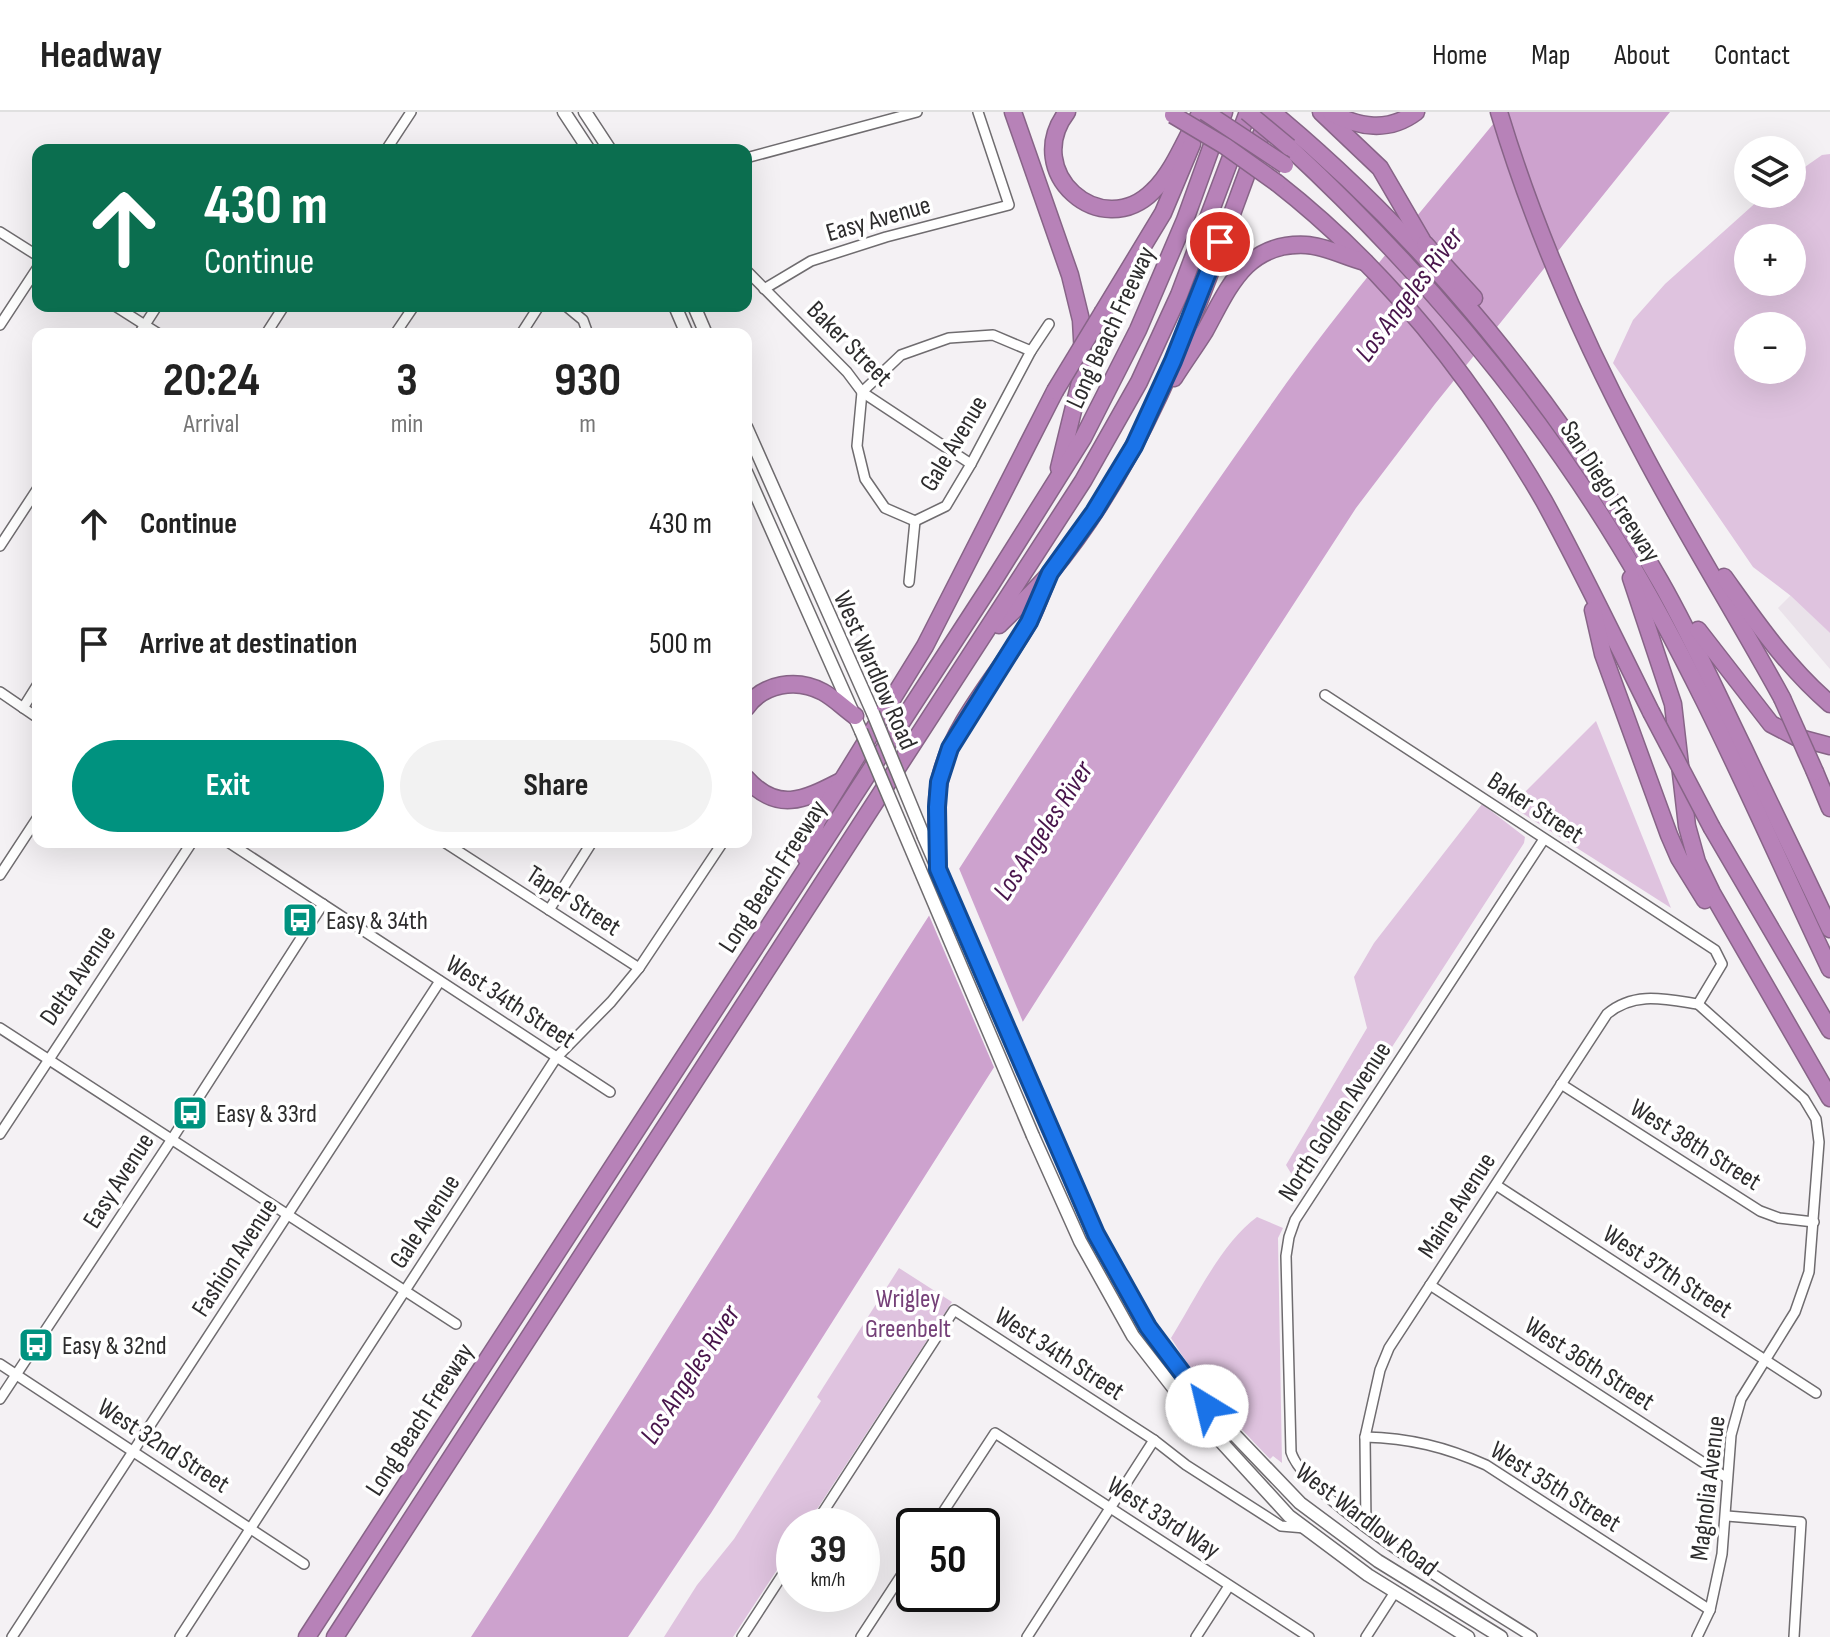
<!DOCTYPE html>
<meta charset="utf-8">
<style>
:root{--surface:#fff;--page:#f2f2f2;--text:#222;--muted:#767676;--line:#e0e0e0;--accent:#00927f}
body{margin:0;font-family:"Sofia Sans Condensed",sans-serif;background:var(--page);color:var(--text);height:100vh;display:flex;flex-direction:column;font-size:30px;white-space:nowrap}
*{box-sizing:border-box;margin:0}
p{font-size:26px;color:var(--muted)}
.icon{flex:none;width:44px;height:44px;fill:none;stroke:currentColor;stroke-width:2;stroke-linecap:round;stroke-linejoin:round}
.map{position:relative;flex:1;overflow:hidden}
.panel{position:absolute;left:32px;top:216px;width:720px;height:520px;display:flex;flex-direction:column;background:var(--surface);border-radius:16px;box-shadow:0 8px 32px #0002}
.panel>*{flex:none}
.hud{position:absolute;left:32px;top:32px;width:720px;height:168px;border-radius:16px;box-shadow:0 8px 32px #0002;background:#0b6e4f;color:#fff;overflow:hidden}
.tools{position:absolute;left:1734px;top:24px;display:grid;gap:16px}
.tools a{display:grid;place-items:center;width:72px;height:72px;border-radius:50%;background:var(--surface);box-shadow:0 8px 32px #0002;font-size:40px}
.speed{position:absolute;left:776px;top:1396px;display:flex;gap:16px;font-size:40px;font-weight:700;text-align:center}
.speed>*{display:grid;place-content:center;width:104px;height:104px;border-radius:50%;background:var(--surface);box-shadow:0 8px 32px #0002;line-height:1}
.speed small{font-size:20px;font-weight:400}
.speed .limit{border:4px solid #111;border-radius:12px;background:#fff;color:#111}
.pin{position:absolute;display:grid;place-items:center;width:68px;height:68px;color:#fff;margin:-34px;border:4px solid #fff;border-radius:50%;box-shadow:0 2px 8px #0007}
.me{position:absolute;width:88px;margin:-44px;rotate:324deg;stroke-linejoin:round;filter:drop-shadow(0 0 6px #0008)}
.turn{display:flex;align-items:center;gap:28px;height:168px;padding:0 40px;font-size:36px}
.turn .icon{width:104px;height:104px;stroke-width:2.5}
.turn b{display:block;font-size:56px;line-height:68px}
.eta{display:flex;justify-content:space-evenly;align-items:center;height:136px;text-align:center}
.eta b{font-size:48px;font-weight:700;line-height:56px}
.primary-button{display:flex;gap:16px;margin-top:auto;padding:16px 40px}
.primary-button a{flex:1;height:92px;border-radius:48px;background:var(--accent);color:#fff;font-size:32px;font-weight:700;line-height:92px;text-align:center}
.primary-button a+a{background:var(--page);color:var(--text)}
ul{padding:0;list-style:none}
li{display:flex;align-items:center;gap:24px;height:120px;padding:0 40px}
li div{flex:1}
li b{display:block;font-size:30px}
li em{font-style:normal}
header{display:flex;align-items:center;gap:48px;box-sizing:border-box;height:112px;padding:0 40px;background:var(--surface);border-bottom:2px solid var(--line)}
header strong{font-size:38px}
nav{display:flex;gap:44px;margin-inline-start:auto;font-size:28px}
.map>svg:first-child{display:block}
.built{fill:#eae2ea}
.green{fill:#dfc3df;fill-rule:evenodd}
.water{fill:#cda2ce}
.pier{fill:#f4f1f4}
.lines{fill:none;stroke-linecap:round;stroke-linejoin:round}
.street-casing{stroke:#6f6c6f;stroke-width:12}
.secondary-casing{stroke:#6f6c6f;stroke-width:15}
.highway-casing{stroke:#876487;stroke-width:19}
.street{stroke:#fff;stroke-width:9}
.secondary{stroke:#fff;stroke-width:12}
.highway{stroke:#b782b8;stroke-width:16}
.secondary-bridge-casing{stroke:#6f6c6f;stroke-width:15;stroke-linecap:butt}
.highway-bridge-casing{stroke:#876487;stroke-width:19;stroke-linecap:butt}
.secondary-bridge{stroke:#fff;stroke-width:12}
.highway-bridge{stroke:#b782b8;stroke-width:16}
.route-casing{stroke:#114b97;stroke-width:20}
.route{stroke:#1a73e8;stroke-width:14}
.labels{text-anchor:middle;stroke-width:7;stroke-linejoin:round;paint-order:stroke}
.street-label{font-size:26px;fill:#2d2c2d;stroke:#fff}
.poi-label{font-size:26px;fill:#2d2c2d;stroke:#fff;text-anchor:start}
.park-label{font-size:26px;fill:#754078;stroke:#fff}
.water-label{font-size:28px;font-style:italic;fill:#48144b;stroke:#fff}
</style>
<header>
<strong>Headway</strong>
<nav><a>Home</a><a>Map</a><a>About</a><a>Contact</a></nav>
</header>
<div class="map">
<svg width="1830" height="1525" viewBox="0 0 1830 1525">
<rect width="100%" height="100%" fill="#f4f1f4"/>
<polygon class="built" points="1791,483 1830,521 1830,557 1778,496"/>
<g class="green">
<path d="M1830,42V521L1791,484L1753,455L1613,251L1633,208L1665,172L1761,86L1766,82H1792V64L1822,43ZM1792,126V170H1748V126ZM1792,214V258H1748V214Z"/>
<polygon points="1596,609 1671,796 1511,694"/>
<polygon points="1482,692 1525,725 1524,731 1306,1068 1295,1068 1286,1053 1367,916 1354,865 1374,831"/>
<path d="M1257,1105L1283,1116L1278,1126L1282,1351L1273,1344L1270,1347C1234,1310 1198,1271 1171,1226C1194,1189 1222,1130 1257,1105Z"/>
<polygon points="899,1156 952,1190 806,1414 794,1414 794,1432 733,1525 664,1525 697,1473 734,1427 821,1289 817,1285"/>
</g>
<path class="water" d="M1503,0H1670L1435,292L1356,396L1043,878L711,1401L628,1525H471C738,1113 989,690 1273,290C1344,189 1425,95 1503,0Z"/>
<polygon class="pier" points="958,754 1025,915 996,960 928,801"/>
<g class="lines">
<defs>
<g id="street">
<polyline points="386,38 411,0"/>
<polyline points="746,46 917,0"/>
<polyline points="0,120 38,144"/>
<polyline points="746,158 847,260 862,280 971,352"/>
<polyline points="764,177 811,149 886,125 1009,93 978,0"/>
<polyline points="115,194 159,222"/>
<polyline points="566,194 583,208 588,222"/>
<polyline points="0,213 38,155"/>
<polyline points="139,222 157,194"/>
<polyline points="266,222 284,194"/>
<polyline points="395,222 414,194"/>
<polyline points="521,222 539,194"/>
<polyline points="915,409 885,396 865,367 857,334 862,280 901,243 949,226 993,223 1031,239"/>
<polyline points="915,409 946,394 971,352 1031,239 1049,212"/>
<polyline points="0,434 38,376"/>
<polyline points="909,470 915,409"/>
<polyline points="0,580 38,606"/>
<polyline points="1325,583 1715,838 1722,852 1698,892"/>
<polyline points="23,596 38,572"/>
<polyline points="228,730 610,980"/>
<polyline points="444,730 639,856"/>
<polyline points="0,763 38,705"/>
<polyline points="549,798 592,730"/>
<polyline points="0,916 456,1212"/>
<polyline points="1561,972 1760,1099 1779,1106 1814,1110"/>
<polyline points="0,1022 192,730"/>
<polyline points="1496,1073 1816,1281"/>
<polyline points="1430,1173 1727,1366"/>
<polyline points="0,1252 304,1452"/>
<polyline points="0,1287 172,1027 323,792"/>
<path d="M1365,1325C1409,1326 1446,1335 1486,1353L1710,1498"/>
<polyline points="1727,1404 1801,1410 1794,1525"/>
<polyline points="814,1414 954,1198 1154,1328 1186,1353 1281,1414 1305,1416"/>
<polyline points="934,1414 995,1321 1309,1525"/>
<path d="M1366,1414L1365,1325L1380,1258L1389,1236L1607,902C1634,879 1665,887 1698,892"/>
<polyline points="12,1525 440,869"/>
<polyline points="180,1525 556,946 611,890 639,856 723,730"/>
<polyline points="742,1525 794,1445"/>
<polyline points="861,1525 914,1444"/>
<polyline points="1027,1525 1154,1328"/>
<polyline points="1196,1525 1229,1474"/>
<polyline points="1366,1525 1395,1480"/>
<path d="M1532,1525C1482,1493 1306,1389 1291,1340L1286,1144L1289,1125L1295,1108L1544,727"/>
<polyline points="1697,1525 1710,1498 1722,1442 1731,1323 1741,1287 1795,1200 1809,1160 1819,1030 1816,1007 1804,987 1698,892"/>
</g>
<g id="secondary">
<polyline points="564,0 589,38"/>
<polyline points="585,0 610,38"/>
<polyline points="675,194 687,222"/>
<polyline points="694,194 706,222"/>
<polyline points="746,315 873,601"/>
<polyline points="746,360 861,619"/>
<polyline points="924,725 1096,1122 1148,1215 1207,1294 1300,1391 1378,1449 1501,1525"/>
<polyline points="1033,1024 1080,1129 1133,1224 1182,1287 1289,1404 1368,1463 1468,1525"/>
</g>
<g id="highway">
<polyline points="1013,0 1070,163 1081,208 1083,244 1080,270 1059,356"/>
<path d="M1067,0C1021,60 1101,131 1153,79C1174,59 1186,25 1201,0"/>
<path d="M1272,0C1427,128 1561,295 1660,469C1691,523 1716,580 1744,637C1772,697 1802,756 1830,817"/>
<polyline points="1321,0 1380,56 1422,128"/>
<path d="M1499,0C1534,116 1584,230 1641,337C1685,421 1736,502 1782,586"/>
<path d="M1331,1C1359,15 1388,21 1416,0"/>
<path d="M1289,35C1417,154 1529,284 1620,434C1701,567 1763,716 1830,857"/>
<path d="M1277,71C1387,157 1474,268 1544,389C1582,458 1616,530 1651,600"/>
<polyline points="1425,132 1474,186"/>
<polyline points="1103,200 1163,101 1192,32"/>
<path d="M1174,266C1184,250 1195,235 1205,219C1229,175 1246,130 1306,133C1326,134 1345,145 1365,150"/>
<path d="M1724,465C1757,511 1787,555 1830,592"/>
<polyline points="1631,466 1673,592 1687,714 1697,750 1712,781 1830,986"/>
<polyline points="1593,498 1603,542 1669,723 1679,746 1705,788"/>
<path d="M999,513C1016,496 1035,479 1050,461C1159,330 1208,161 1268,5"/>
<polyline points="1698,518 1771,612 1796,625 1830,634"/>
<path d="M746,596C763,571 797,566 823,580C834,586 844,596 855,604"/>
<polyline points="1815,660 1830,696"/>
<path d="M746,666C777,701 804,688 839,670"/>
<polyline points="1712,716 1830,918"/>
<polyline points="806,746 817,709 925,534 1055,279"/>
<path d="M938,757C938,725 933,690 942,659C957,605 1002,559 1029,510C1036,498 1040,484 1046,471"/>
<polyline points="307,1525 992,471 1083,326 1138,218 1185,108 1224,0"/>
<polyline points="335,1525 1083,369 1139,270 1179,183 1248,0"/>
</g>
</defs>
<use href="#street" class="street-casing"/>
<use href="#secondary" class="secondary-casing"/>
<use href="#highway" class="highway-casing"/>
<use href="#street" class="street"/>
<use href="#secondary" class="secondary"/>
<use href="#highway" class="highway"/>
<defs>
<g id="secondary-bridge">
<polyline points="873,601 924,725"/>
<polyline points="861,619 1033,1024"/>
</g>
<g id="highway-bridge">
<polyline points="1205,0 1285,53"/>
<polyline points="1247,0 1289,35"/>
<polyline points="1173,3 1225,34 1277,71"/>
<polyline points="1055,279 1103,200"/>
<polyline points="1782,586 1815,660"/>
<polyline points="1651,600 1712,716"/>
</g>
</defs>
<use href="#secondary-bridge" class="secondary-bridge-casing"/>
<use href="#highway-bridge" class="highway-bridge-casing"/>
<use href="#secondary-bridge" class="secondary-bridge"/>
<use href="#highway-bridge" class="highway-bridge"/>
</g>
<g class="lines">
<defs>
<polyline id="route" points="1207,1294 1148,1215 1096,1122 938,757 937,695 939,670 950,636 1029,510 1050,461 1094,400 1134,334 1173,249 1220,130"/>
</defs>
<use href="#route" class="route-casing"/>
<use href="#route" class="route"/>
</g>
<defs>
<symbol id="bus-square" viewBox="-11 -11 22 22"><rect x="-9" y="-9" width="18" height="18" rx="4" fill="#00927f" stroke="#fff"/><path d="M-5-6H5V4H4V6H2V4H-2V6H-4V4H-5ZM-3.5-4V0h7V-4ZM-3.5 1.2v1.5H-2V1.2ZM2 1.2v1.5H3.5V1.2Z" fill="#fff"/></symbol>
</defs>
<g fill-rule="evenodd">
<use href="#bus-square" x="280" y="788" width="40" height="40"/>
<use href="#bus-square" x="170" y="981" width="40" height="40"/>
<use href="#bus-square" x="16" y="1213" width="40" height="40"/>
</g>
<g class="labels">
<g class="street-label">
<text transform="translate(878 106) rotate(-16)" y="9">Easy Avenue</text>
<text transform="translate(1110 215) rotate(-65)" y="9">Long Beach Freeway</text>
<text transform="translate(850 231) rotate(45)" y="9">Baker Street</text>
<text transform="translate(953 331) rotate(-59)" y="9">Gale Avenue</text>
<text transform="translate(1611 379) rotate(57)" y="9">San Diego Freeway</text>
<text transform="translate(876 558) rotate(66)" y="9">West Wardlow Road</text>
<text transform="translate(1536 695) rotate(33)" y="9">Baker Street</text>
<text transform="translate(772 764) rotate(-57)" y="9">Long Beach Freeway</text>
<text transform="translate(574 788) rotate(33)" y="9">Taper Street</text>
<text transform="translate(77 863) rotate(-56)" y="9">Delta Avenue</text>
<text transform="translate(511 889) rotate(33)" y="9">West 34th Street</text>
<text transform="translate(1334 1009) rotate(-57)" y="9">North Golden Avenue</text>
<text transform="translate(1696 1032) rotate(32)" y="9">West 38th Street</text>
<text transform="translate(118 1068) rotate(-57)" y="9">Easy Avenue</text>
<text transform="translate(1456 1093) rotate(-57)" y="9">Maine Avenue</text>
<text transform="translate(424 1109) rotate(-57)" y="9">Gale Avenue</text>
<text transform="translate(234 1145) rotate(-57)" y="9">Fashion Avenue</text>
<text transform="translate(1668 1159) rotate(33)" y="9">West 37th Street</text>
<text transform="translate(1060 1241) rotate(33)" y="9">West 34th Street</text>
<text transform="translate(1590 1251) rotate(33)" y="9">West 36th Street</text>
<text transform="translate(419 1307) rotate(-57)" y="9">Long Beach Freeway</text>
<text transform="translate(164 1333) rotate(33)" y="9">West 32nd Street</text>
<text transform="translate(1556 1374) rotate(32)" y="9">West 35th Street</text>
<text transform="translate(1707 1376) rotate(-83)" y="9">Magnolia Avenue</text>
<text transform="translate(1164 1405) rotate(33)" y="9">West 33rd Way</text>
<text transform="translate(1367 1407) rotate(37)" y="9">West Wardlow Road</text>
</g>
<g class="poi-label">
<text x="326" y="817">Easy &amp; 34th</text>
<text x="216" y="1010">Easy &amp; 33rd</text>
<text x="62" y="1242">Easy &amp; 32nd</text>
</g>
<g class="park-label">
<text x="908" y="1195">Wrigley<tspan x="908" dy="30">Greenbelt</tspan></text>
</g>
<g class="water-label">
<text transform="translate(1408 182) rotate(-53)" y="10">Los Angeles River</text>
<text transform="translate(1042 718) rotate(-57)" y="10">Los Angeles River</text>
<text transform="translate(689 1262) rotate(-57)" y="10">Los Angeles River</text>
</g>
</g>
</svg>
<div class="tools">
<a><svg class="icon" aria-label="layers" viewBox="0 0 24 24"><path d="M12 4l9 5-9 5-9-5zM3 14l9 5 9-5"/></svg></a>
<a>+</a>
<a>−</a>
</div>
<div class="speed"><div>39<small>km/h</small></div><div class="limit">50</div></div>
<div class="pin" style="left:1220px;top:130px;background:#d93025"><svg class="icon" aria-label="arrive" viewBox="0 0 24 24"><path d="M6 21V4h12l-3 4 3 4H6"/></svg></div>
<svg class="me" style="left:1207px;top:1294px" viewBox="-20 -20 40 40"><circle r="19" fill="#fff"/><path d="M0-13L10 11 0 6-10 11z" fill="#1a73e8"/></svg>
<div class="hud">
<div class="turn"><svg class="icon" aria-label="ahead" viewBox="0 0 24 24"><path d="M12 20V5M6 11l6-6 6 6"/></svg><div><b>430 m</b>Continue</div></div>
</div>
<section class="panel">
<div class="eta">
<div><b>20:24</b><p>Arrival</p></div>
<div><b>3</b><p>min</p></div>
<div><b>930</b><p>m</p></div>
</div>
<ul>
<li><svg class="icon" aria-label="ahead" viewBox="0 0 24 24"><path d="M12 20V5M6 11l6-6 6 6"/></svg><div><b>Continue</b></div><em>430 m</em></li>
<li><svg class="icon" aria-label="arrive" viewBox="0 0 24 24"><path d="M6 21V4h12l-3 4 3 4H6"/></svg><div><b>Arrive at destination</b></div><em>500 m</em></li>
</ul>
<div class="primary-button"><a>Exit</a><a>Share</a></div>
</section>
</div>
